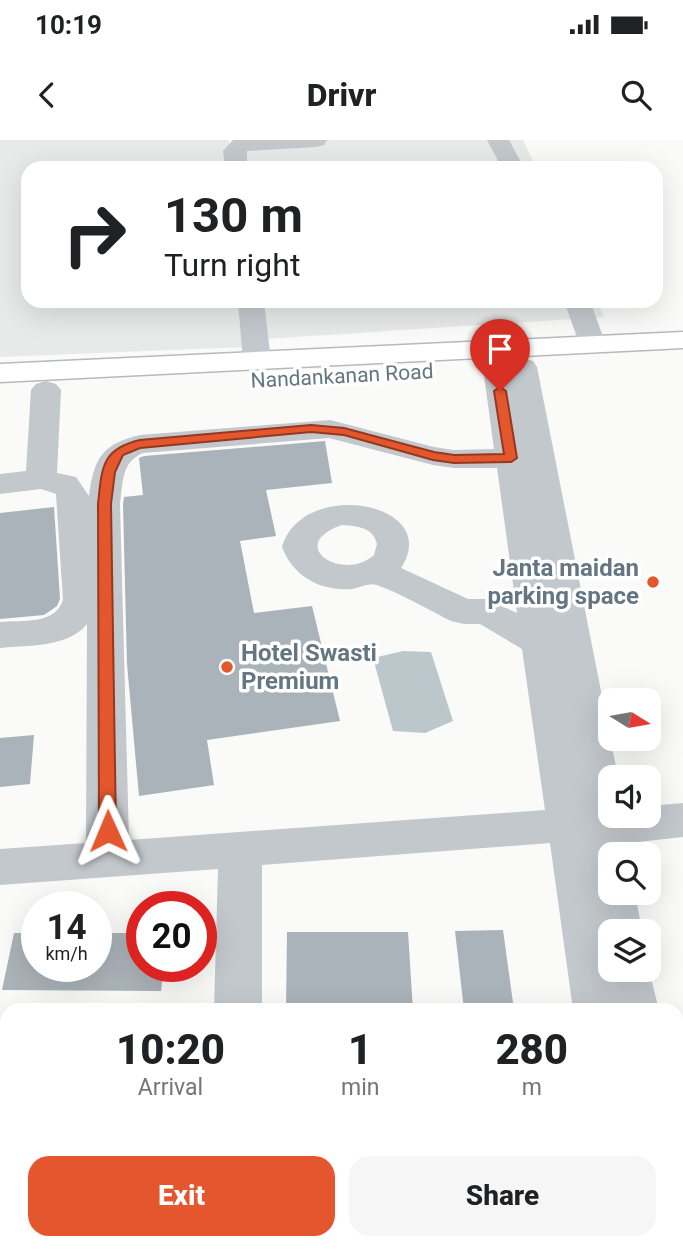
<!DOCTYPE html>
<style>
:root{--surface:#fff;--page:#f6f6f6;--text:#202124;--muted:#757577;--accent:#e4572e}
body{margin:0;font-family:Roboto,sans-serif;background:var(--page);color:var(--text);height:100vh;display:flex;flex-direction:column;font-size:26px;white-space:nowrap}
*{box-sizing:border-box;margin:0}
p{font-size:23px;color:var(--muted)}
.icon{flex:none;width:38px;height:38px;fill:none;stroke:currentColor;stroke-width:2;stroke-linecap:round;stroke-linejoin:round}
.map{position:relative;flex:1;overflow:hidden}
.drawer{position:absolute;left:0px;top:863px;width:684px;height:247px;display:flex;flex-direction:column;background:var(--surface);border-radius:21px 21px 0 0;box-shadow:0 7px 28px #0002}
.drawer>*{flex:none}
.guide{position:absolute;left:21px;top:21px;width:642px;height:147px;border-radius:21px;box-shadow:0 7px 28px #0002;background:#fff;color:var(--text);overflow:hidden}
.needle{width:46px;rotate:101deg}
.tools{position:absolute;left:598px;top:548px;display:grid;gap:14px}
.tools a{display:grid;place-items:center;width:63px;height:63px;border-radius:14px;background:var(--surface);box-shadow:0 7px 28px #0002;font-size:35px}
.speed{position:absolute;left:21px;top:751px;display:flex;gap:14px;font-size:35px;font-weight:700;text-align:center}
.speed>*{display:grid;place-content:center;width:91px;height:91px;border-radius:50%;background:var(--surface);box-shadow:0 7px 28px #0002;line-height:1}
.speed small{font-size:18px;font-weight:400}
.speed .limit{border:10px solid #d22;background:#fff;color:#111}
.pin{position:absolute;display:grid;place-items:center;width:60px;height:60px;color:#fff;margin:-72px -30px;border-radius:50% 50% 50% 0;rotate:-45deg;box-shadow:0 0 7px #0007}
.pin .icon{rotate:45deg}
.me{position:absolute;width:77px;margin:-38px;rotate:359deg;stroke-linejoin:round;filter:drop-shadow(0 0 5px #0008)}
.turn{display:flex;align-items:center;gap:24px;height:147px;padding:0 28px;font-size:32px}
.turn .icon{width:91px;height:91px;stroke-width:2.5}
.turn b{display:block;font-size:49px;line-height:60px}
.eta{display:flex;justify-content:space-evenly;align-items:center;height:119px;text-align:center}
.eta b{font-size:42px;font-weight:800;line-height:49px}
.cta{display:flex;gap:14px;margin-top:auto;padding:14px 28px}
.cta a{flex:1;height:80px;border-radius:21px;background:var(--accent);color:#fff;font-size:28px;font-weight:800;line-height:80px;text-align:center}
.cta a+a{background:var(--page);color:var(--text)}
.status{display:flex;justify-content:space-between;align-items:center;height:49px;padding:0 35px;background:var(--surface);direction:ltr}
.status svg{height:19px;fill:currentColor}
header{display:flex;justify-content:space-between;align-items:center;height:91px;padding:0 28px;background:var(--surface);font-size:32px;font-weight:800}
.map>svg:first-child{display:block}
.built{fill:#e8e9e9}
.water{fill:#bbc7cb}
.building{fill:#aab3b9}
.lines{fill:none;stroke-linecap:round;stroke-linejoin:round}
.major-casing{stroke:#b5babe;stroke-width:3}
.minor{fill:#c3c8cc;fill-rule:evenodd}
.major{fill:#fff;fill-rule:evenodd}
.route{fill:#e4572e;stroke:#94391e;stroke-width:2}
.poi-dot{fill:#e4572e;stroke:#fff;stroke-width:2.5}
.labels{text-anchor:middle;stroke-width:7;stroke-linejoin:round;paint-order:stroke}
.far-street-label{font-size:21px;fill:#657683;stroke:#fff}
.poi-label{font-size:24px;font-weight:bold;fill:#657683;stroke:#fff;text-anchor:end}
</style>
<div class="status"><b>10:19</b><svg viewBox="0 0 49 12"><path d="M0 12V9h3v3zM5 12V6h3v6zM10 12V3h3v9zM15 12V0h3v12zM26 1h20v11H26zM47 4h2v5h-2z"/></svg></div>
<header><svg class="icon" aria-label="back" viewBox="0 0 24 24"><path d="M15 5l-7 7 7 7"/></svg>Drivr<svg class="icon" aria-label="search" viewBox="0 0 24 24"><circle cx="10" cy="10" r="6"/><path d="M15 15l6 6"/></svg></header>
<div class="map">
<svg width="683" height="1109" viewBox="0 0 683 1109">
<rect width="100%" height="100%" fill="#fafaf8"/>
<g class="built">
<polygon points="0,0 229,0 231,28 28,28 28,161 242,161 246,207 0,217"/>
<polygon points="244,0 523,0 536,28 247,28"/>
<polygon points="261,161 597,161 604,177 265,199"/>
</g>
<polygon class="water" points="403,511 431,512 453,581 425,593 393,591 373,518"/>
<g class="building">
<polygon points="325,301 332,343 266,350 276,396 240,401 254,473 312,466 340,581 207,600 214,645 139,656 127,524 123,364 124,357 143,355 139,318 144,316"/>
<polygon points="54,367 60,459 57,466 44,475 0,479 0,373"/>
<polygon points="34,595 30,644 0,647 0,598"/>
<polygon points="503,790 514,870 464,870 455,791"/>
<polygon points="287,792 408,792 413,870 286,870"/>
<polygon points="14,793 37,793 37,826 96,826 96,793 142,793 142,826 164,826 161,851 2,850"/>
</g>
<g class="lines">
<defs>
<polygon id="major" points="683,192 683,208 0,242 0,224"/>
</defs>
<use href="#major" class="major-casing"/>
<g class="minor">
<polygon points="233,0 327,0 324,5 316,7 247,11 247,28 225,28 223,11"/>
<polygon points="487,0 509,0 524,28 502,28"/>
<polygon points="238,161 264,161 271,222 267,228 257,231 247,228 243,222"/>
<polygon points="564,161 590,161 606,205 602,211 592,213 582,211"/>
<path d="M523,218L533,221L537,227L618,637H611V676H649V666L683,663V697L629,703L630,714H611V752H635L642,791H611V830H649L659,870H573L550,703L262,725V870H214L218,729L0,745V709L86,703L87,484C68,508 27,505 0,508V482C22,480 55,485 63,460L56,354L41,349L0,354V334L26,331L31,250L36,244L46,241L56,244L61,250L57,333L76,337L89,356C94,318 102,304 140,295L330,280L434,307L454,310L494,309L483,228L487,222L497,219L507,222L510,226L513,221ZM329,298L433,325L454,328H497L517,473L486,459H468L401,428C444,362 302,337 282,407C293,436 319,451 351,449C360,448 369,442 377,445C402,454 427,469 451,481L464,484H480L522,509L545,670L129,700L120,364C123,343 121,322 143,313ZM342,385C357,386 373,387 377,404L374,415C343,443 284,405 342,385Z"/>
<polygon points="677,1052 683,1054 683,1109 609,1109 609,1102 677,1102"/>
<polygon points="208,1102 262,1102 263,1109 207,1109"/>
</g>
<use href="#major" class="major"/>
</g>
<path class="route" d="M500,247L506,251L517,318L511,322L454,323L433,320L344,295L311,292L140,308L123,315L115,332L111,364L116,691L114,696H101L99,691L98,364C102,328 101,309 140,300L311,285L344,288L434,312L454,315L504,314L494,251Z"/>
<g class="poi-dot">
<circle cx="653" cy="442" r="7"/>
<circle cx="227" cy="527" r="7"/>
</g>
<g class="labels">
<g class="far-street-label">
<text transform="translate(342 236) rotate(-3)" y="7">Nandankanan Road</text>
</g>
<g class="poi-label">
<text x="639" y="436">Janta maidan<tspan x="639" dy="28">parking space</tspan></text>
<text x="241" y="521" text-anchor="start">Hotel Swasti<tspan x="241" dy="28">Premium</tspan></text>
</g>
</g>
</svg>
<div class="tools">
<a><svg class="needle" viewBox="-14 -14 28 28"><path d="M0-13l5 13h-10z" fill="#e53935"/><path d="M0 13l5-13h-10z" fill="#757577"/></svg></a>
<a><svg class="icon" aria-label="sound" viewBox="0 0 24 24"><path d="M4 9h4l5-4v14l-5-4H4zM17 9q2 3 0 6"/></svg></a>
<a><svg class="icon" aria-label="search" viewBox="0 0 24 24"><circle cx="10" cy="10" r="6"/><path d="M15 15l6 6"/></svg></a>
<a><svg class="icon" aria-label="layers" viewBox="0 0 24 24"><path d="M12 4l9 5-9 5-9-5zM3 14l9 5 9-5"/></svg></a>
</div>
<div class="speed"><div>14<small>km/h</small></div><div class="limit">20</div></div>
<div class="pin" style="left:500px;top:251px;background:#d93025"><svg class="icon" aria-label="arrive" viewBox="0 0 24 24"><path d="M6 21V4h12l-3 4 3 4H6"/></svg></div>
<svg class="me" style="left:108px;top:691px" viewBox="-20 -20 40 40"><path d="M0-17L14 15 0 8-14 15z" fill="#e4572e" stroke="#fff" stroke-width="4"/></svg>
<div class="guide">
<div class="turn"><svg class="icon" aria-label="right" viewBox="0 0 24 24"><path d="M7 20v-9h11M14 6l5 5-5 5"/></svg><div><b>130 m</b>Turn right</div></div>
</div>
<section class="drawer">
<div class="eta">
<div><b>10:20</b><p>Arrival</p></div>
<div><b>1</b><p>min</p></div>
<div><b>280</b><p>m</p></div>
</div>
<div class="cta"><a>Exit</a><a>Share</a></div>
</section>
</div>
